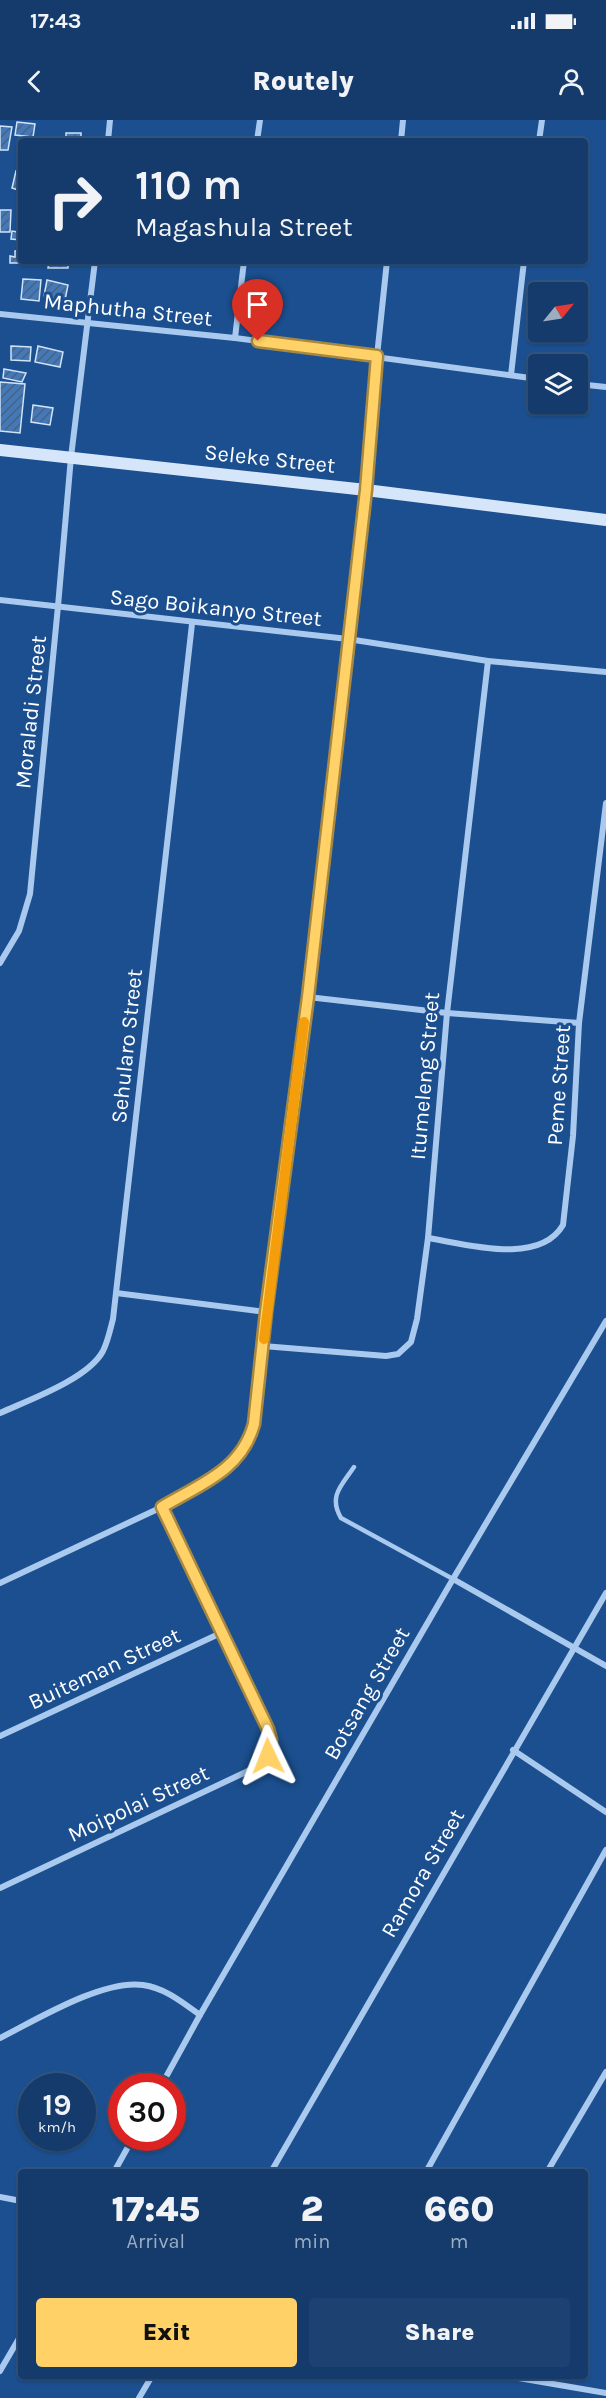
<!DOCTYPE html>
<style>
:root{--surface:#143b6b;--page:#1d4271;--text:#f1f3f6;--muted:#9dadc1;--line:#33557e;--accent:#ffd166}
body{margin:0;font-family:Karla,sans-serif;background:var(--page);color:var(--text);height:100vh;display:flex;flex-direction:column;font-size:22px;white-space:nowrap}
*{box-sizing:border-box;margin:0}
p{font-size:20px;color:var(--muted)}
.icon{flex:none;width:33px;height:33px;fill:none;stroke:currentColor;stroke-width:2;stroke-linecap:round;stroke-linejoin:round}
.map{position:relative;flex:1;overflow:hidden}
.sheet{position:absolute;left:18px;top:2049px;width:570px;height:210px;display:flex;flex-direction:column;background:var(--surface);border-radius:6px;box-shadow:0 2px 4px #0004,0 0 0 2px var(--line)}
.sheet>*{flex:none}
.hud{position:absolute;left:18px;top:18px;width:570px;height:126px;border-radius:6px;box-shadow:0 2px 4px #0004,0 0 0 2px var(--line);background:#143b6b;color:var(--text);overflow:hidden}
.needle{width:39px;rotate:60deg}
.buttons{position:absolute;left:528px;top:162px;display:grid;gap:12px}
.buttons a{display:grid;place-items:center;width:60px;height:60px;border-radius:6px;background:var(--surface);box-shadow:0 2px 4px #0004,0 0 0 2px var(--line);font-size:30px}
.speed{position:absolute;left:18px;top:1953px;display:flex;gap:12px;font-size:30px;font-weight:700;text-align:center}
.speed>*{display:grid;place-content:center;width:78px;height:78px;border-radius:50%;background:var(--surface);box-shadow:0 2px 4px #0004,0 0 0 2px var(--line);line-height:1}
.speed small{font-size:15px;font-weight:400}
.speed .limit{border:9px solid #d22;background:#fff;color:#111}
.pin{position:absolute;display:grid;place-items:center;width:51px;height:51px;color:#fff;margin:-62px -26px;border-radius:50% 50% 50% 0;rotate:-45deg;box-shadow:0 0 6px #0007}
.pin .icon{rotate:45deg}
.me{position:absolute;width:66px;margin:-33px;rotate:358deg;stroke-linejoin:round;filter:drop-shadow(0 0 4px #0008)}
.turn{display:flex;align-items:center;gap:21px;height:126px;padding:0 18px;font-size:27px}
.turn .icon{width:78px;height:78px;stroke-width:2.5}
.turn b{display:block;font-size:42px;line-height:51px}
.eta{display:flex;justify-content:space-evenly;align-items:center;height:102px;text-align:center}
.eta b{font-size:36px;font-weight:800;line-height:42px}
.action{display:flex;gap:12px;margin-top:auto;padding:12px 18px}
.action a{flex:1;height:69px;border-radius:6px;background:var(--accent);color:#111;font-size:24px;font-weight:800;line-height:69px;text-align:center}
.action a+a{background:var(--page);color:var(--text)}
.status{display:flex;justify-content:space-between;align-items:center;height:42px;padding:0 30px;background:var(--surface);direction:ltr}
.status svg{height:16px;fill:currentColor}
header{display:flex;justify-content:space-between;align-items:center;height:78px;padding:0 18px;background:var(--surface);font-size:27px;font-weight:800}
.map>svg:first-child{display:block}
.building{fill:url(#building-hatch);stroke:#cfe3fa;stroke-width:1.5}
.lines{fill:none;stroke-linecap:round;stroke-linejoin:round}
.lane{stroke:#a9c9ee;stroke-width:4.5}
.street{stroke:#a9c9ee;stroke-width:6}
.secondary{stroke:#d6e6fa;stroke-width:12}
.route-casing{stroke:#a68842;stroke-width:15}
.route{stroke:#ffd166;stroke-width:10}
.slow{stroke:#f59e0b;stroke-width:10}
.labels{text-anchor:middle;stroke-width:6;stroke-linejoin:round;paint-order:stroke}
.street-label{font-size:22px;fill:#fff;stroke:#1b4f8f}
</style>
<div class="status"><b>17:43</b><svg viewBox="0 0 49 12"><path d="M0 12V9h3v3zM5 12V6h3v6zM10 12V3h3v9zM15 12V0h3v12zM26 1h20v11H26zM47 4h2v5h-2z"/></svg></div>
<header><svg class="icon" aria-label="back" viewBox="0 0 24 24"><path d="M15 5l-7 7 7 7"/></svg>Routely<svg class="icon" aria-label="person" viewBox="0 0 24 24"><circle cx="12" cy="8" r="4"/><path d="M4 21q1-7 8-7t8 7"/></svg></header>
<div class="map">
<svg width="606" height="2278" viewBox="0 0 606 2278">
<defs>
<pattern id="building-hatch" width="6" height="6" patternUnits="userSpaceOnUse" patternTransform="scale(1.5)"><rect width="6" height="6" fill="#4478b7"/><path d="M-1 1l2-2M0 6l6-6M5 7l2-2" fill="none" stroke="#486282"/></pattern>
</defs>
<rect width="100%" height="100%" fill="#1b4f8f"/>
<g class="building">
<polygon points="17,2 35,4 33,17 15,15"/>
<polygon points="0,6 12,7 8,30 0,30"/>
<rect x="66" y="13" width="15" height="8"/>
<polygon points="16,51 21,52 21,71 12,68"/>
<polygon points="0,90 11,90 10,112 0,112"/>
<polygon points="19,97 21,98 21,120 11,119 12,111 18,112"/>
<polygon points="15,131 21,131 20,143 10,143 10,136 15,137"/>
<polygon points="49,141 68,141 68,148 48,148"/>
<polygon points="23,159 41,160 39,181 21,179"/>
<polygon points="47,160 68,165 65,180 44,176"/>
<polygon points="11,226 31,227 30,241 11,240"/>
<polygon points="38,226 63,232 60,247 35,242"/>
<polygon points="4,249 26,253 22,262 3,258"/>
<polygon points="0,262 25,264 20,313 0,311"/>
<polygon points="33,285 53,288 50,305 31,302"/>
</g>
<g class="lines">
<path class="lane" d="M354,1347C342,1365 328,1376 341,1398L453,1459"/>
<g class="street">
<polyline points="108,21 110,0"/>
<polyline points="257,21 260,0"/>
<polyline points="401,21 403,0"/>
<polyline points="539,21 542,0"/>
<polyline points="0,194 235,218 538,259"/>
<polyline points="235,218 244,141"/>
<polyline points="511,255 524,141"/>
<polyline points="578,264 606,267"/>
<polyline points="0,480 348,519 488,541 606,552"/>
<polyline points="0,843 19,811 30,774 58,486 71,337 95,141"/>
<polyline points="308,877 447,893 579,903"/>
<path d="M428,1118C466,1124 539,1146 563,1105L573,1016L579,903L606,683"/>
<polyline points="116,1173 266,1192"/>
<polyline points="263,1226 386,1236 398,1234 411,1222 417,1199 428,1118 447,893 488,541"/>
<path d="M0,1293C29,1280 88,1259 103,1231C108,1221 110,1210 113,1199L192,504"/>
<polyline points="453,1459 606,1546"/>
<polyline points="0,1463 162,1387 221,1353 242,1333 250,1320 256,1293 266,1192 308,877 366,370 377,236 387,141"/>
<polyline points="0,1616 223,1512"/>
<polyline points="513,1630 606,1692"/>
<path d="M0,1768L248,1651C267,1639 276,1633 268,1609L162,1387"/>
<path d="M0,1918C36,1900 103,1859 143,1865C165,1868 182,1882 200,1895"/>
<polyline points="161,1966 200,1895 453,1459 606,1201"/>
<polyline points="114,2052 133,2018"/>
<polyline points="271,2052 606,1473"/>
<polyline points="426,2052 606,1730"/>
<polyline points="547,2052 606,1952"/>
<polyline points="0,2077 21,2081"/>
<polyline points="0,2251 21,2215"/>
<polyline points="507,2256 606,2273"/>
<polyline points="139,2278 152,2256"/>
</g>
<polyline class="secondary" points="0,330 366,370 606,400"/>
</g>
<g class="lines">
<defs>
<path id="route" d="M258,221L377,236L366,370L308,877L266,1192L254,1304C241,1351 200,1364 162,1387L268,1609L271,1620L268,1636"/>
</defs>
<use href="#route" class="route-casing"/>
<use href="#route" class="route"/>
<polyline class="slow" points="264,1219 304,902"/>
</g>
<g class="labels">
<g class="street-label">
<text transform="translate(128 189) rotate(6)" y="8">Maphutha Street</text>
<text transform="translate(270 338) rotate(6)" y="8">Seleke Street</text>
<text transform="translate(216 487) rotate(6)" y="8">Sago Boikanyo Street</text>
<text transform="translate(30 592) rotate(-84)" y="8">Moraladi Street</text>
<text transform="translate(126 926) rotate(-84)" y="8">Sehularo Street</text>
<text transform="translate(424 956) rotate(-85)" y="8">Itumeleng Street</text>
<text transform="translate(558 965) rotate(-86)" y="8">Peme Street</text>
<text transform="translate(104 1548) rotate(-25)" y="8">Buiteman Street</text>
<text transform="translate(366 1573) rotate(-60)" y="8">Botsang Street</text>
<text transform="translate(138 1683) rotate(-25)" y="8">Moipolai Street</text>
<text transform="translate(422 1753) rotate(-60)" y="8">Ramora Street</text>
</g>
</g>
</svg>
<div class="buttons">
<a><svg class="needle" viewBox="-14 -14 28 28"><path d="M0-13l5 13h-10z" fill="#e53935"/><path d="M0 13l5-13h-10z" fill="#9dadc1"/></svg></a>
<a><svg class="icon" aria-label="layers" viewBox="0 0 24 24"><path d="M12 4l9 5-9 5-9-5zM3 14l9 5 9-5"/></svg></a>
</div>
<div class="speed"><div>19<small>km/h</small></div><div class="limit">30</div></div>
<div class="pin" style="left:258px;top:221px;background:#d93025"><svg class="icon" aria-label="arrive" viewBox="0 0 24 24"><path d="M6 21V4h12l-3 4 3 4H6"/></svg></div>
<svg class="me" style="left:268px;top:1636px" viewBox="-20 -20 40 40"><path d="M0-17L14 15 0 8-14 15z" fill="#ffd166" stroke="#fff" stroke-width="4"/></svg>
<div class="hud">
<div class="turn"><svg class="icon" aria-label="right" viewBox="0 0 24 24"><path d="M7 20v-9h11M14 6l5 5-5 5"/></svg><div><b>110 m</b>Magashula Street</div></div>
</div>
<section class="sheet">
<div class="eta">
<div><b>17:45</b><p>Arrival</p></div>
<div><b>2</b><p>min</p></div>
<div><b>660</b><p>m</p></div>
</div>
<div class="action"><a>Exit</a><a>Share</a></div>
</section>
</div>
